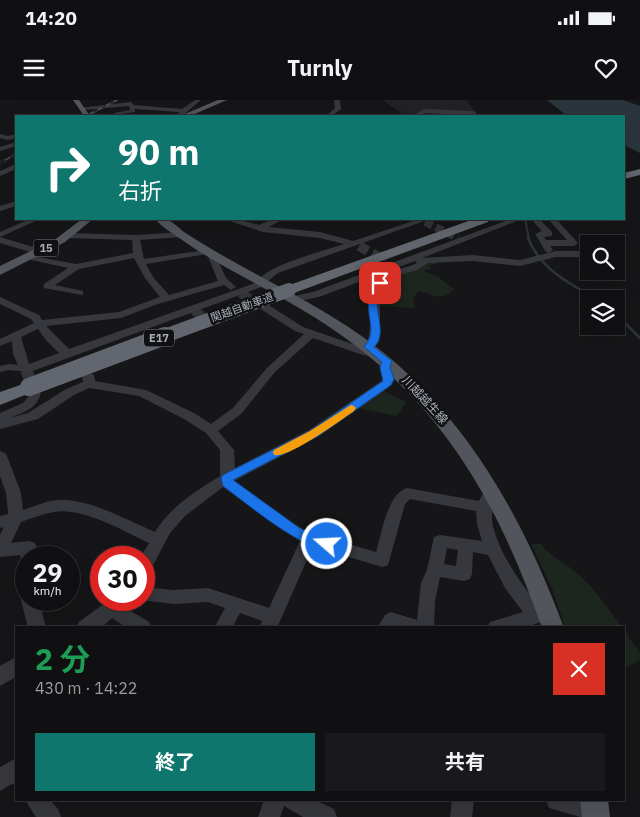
<!DOCTYPE html>
<html lang="ja">
<meta charset="utf-8">
<style>
:root{--surface:#101012;--page:#19191b;--text:#f1f3f6;--muted:#9c9d9f;--line:#303032;--accent:#0f766e}
body{margin:0;font-family:"IBM Plex Sans","Noto Sans JP",sans-serif;background:var(--page);color:var(--text);height:100vh;display:flex;flex-direction:column;font-size:19px;white-space:nowrap}
*{box-sizing:border-box;margin:0}
p{font-size:16px;color:var(--muted)}
.icon{flex:none;width:28px;height:28px;fill:none;stroke:currentColor;stroke-width:2;stroke-linecap:round;stroke-linejoin:round}
.map{position:relative;flex:1;overflow:hidden}
.drawer{position:absolute;left:15px;top:526px;width:610px;height:175px;display:flex;flex-direction:column;background:var(--surface);border-radius:0px;box-shadow:0 5px 20px #0002,0 0 0 1px var(--line)}
.drawer>*{flex:none}
.hud{position:absolute;left:15px;top:15px;width:610px;height:105px;border-radius:0px;box-shadow:0 5px 20px #0002,0 0 0 1px var(--line);background:#0f766e;color:#fff;overflow:hidden}
.fabs{position:absolute;left:580px;top:135px;display:grid;gap:10px}
.fabs a{display:grid;place-items:center;width:45px;height:45px;border-radius:0px;background:var(--surface);box-shadow:0 5px 20px #0002,0 0 0 1px var(--line);font-size:25px}
.speed{position:absolute;left:15px;top:446px;display:flex;gap:10px;font-size:25px;font-weight:700;text-align:center}
.speed>*{display:grid;place-content:center;width:65px;height:65px;border-radius:50%;background:var(--surface);box-shadow:0 5px 20px #0002,0 0 0 1px var(--line);line-height:1}
.speed small{font-size:12px;font-weight:400}
.speed .limit{border:8px solid #d22;background:#fff;color:#111}
.pin{position:absolute;display:grid;place-items:center;width:42px;height:42px;color:#fff;margin:-21px;border-radius:10px;box-shadow:0 2px 8px #0006}
.me{position:absolute;width:55px;margin:-28px;rotate:289deg;stroke-linejoin:round;filter:drop-shadow(0 0 4px #0008)}
.turn{display:flex;align-items:center;gap:18px;height:105px;padding:0 20px;font-size:22px}
.turn .icon{width:65px;height:65px;stroke-width:2.5}
.turn b{display:block;font-size:35px;line-height:42px}
.round{display:grid;place-items:center;flex:none;width:52px;height:52px;border-radius:0px;background:var(--page)}
.summary{display:flex;align-items:center;justify-content:space-between;height:85px;padding:0 20px}
h1{font-size:30px;font-weight:700;line-height:38px;color:#1e9e55}
.button{display:flex;gap:10px;margin-top:auto;padding:10px 20px}
.button a{flex:1;height:58px;border-radius:0px;background:var(--accent);color:#fff;font-size:20px;font-weight:700;line-height:58px;text-align:center}
.button a+a{background:var(--page);color:var(--text)}
.status{display:flex;justify-content:space-between;align-items:center;height:35px;padding:0 25px;background:var(--surface);direction:ltr}
.status svg{height:14px;fill:currentColor}
header{display:flex;justify-content:space-between;align-items:center;height:65px;padding:0 20px;background:var(--surface);font-size:22px;font-weight:700}
.map>svg:first-child{display:block}
.built{fill:#222225}
.green{fill:#1d261e}
.water{fill:#2b353c}
.lines{fill:none;stroke-linecap:round;stroke-linejoin:round}
.stream-far2{stroke:#2b353c;stroke-width:1}
.stream-far1{stroke:#2b353c;stroke-width:2}
.stream{stroke:#2b353c;stroke-width:2.5}
.minor-tunnel-far2{stroke:#333438;stroke-width:8;stroke-dasharray:8 4;stroke-linecap:butt}
.minor-tunnel-far1{stroke:#333438;stroke-width:10;stroke-dasharray:10 5;stroke-linecap:butt}
.minor-tunnel{stroke:#333438;stroke-width:12;stroke-dasharray:12 6;stroke-linecap:butt}
.minor{fill:#36383d;fill-rule:evenodd}
.major{fill:#52555c;fill-rule:evenodd}
.highway{fill:#62666e;fill-rule:evenodd}
.rail-far1-casing{stroke:#494c52;stroke-width:2}
.rail-casing{stroke:#494c52;stroke-width:3}
.rail-far1{stroke:#111113;stroke-width:1;stroke-dasharray:4.5;stroke-linecap:butt}
.rail{stroke:#111113;stroke-width:2;stroke-dasharray:5;stroke-linecap:butt}
.highway-bridge-far1{stroke:#62666e;stroke-width:14}
.highway-bridge{stroke:#62666e;stroke-width:18}
.route{fill:#1a73e8;stroke:#114b97}
.slow{fill:#f59e0b}
.labels{text-anchor:middle;stroke-width:5;stroke-linejoin:round;paint-order:stroke}
.shield{fill:#111113;stroke:#7a7e86;stroke-width:1}
.shield-label{font-size:11px;font-weight:bold;fill:#a7adb8}
.far-street-label{font-size:11px;fill:#a7adb8;stroke:#111113}
.street-label{font-size:12px;fill:#a7adb8;stroke:#111113}
</style>
<div class="status"><b>14:20</b><svg viewBox="0 0 49 12"><path d="M0 12V9h3v3zM5 12V6h3v6zM10 12V3h3v9zM15 12V0h3v12zM26 1h20v11H26zM47 4h2v5h-2z"/></svg></div>
<header><svg class="icon" aria-label="menu" viewBox="0 0 24 24"><path d="M4 6h16M4 12h16M4 18h16"/></svg>Turnly<svg class="icon" aria-label="heart" viewBox="0 0 24 24"><path d="M12 20l-8-8c-3-5 5-10 8-4 3-6 11-1 8 4z"/></svg></header>
<div class="map">
<svg width="640" height="717" viewBox="0 0 640 717">
<rect width="100%" height="100%" fill="#161618"/>
<polygon class="built" points="387,0 466,0 476,12 423,10 409,16"/>
<g class="green">
<path d="M425,162H437V164L430,165L431,169L424,171L438,177L454,189C441,203 433,194 418,191L413,199L415,208L380,206L379,198L385,192L380,187C385,173 412,167 425,162Z"/>
<polygon points="382,290 406,302 397,316 358,308"/>
<path d="M531,444H541C550,457 566,463 577,473C597,491 606,506 622,527H565L553,491Z"/>
<polygon points="624,530 640,553 640,560 624,569"/>
</g>
<polygon class="water" points="547,0 623,0 640,6 640,53 624,45 624,16 567,16"/>
<g class="lines">
<polyline class="stream-far2" points="385,0 407,16"/>
<polyline class="stream-far1" points="525,119 529,139"/>
<g class="stream">
<path d="M528,138C540,169 570,184 597,199"/>
<polyline points="616,214 640,238"/>
</g>
<polyline class="minor-tunnel-far2" points="425,122 458,138"/>
<g class="minor-tunnel-far1">
<polyline points="359,146 386,161"/>
<polyline points="241,193 259,206"/>
<polyline points="194,210 211,224"/>
</g>
<polyline class="minor-tunnel" points="26,270 35,291"/>
<g class="minor">
<polygon points="195,0 201,0 182,16 176,16 179,12 135,9 135,12 121,14 123,16 117,16 114,13 130,10 129,6 82,10 79,8 131,2 134,5 182,9"/>
<polygon points="334,0 340,0 341,9 332,16 326,16 335,8"/>
<polygon points="424,9 474,11 479,16 425,13 418,16 411,16"/>
<polygon points="0,34 8,36 16,34 16,38 8,40 0,38"/>
<polygon points="16,42 16,46 0,51 0,47"/>
<polygon points="16,64 16,69 0,76 0,71"/>
<polygon points="13,102 16,102 16,106 0,111 0,106"/>
<polygon points="30,119 40,119 0,137 43,150 43,154 37,154 0,143 0,132"/>
<path d="M224,119H236L259,125L273,119H283L269,127L320,132L353,141L419,119H430L278,173L268,181L267,185L30,272L9,270L0,272V266L9,264L18,265L13,254L12,241L0,246V239L34,223L31,219L0,204V197L39,215L42,220L119,212L160,197L145,178L134,158L79,169L55,185L83,191V195L44,188V184L68,168L27,159V155L76,164L133,153L132,140L70,138L67,137V133L136,135L184,132L185,134L181,137L140,140L144,159L212,149L216,153V156L226,178L236,187L231,190L224,185L158,204L121,218L46,226L69,249L258,182C263,166 327,150 344,144L320,138L263,132ZM207,154L218,181L169,195L153,177L146,164ZM38,229L45,239L59,253L29,264L21,237Z"/>
<path d="M511,119H522L422,158L473,155L520,160L556,151H589V157H556L520,166L473,161L428,163L417,170L392,177L383,184L380,191V234L379,241L373,249L370,250L382,253L384,255L382,257L363,255L313,238L275,272L241,314L218,331L234,350L235,368L309,330L380,282L383,279C380,271 378,266 383,259H391L393,261L391,267L395,279L388,288L319,336L234,381L299,427L314,434L376,452C382,433 387,394 407,388L479,401L482,395L487,394L492,395C495,400 490,416 493,426C501,457 520,482 540,507L549,509L552,514L549,519L524,528H487L490,522L523,512L505,488L488,455L473,452L472,474L470,479L464,481L440,477L435,501L434,528H377L385,515L391,512L417,520L421,483L427,470L434,437L440,435L482,441L477,424L476,411L410,399L405,404L388,465L382,467L313,446L277,528H259L262,521L240,513L232,528H214L225,508L208,502L174,504L141,500H144V487L174,490L208,488L269,508L300,441L223,387L185,416L170,433L150,471L144,473V458H140L149,443C123,431 83,407 54,412C43,414 32,418 21,422L11,443L29,441L35,443L37,447L36,458H26V464L22,463L20,455L0,457V435L4,427L0,428V416L8,414V412L6,393L0,376V351L5,353L7,356L21,393L23,410C34,407 45,401 57,400C88,398 127,420 155,432C170,407 196,391 220,376V350L206,333L184,319L139,296L89,288L74,295L38,319L0,329V313L23,303L28,297L31,288L35,287L41,291C39,308 23,313 9,318L28,313L66,289L83,282L82,276L88,272L94,275L95,281L146,290L194,313L211,324L233,308L267,268L304,234L295,231L259,208V204H267L303,227L364,248C365,244 369,240 369,235C373,215 361,186 384,174C394,168 406,169 417,163L415,161L319,197L293,202L288,199L289,197L313,192ZM447,448L458,450L456,466L444,464Z"/>
<polygon points="531,119 539,119 552,132 552,136 544,137 546,140 567,140 548,119 556,119 578,143 574,146 550,146 553,150 549,153 546,152 535,134 542,131"/>
<polygon points="26,494 26,500 39,500 46,528 28,528 21,500"/>
<polygon points="109,500 130,500 124,507 149,522 152,528 127,528 112,518 101,528 76,528 79,522"/>
<polygon points="16,557 16,577 0,586 0,566"/>
<polygon points="13,660 16,662 16,685 12,684 0,691 0,667"/>
<polygon points="25,700 50,700 58,709 61,717 36,717"/>
<polygon points="264,700 315,700 334,709 337,717 303,717 284,706 280,717 258,717"/>
<polygon points="452,700 474,700 472,717 450,717"/>
<polygon points="546,700 597,700 603,702 606,710 603,717 580,717 549,708"/>
</g>
<g class="major">
<polygon points="73,0 79,0 90,16 84,16"/>
<polygon points="218,0 227,0 190,16 180,16"/>
<polygon points="82,119 93,119 65,142 0,175 0,166 57,138"/>
<path d="M155,119C158,119 163,118 166,119C172,121 179,128 184,132C201,143 218,153 236,163C279,187 323,208 363,237C463,309 522,415 564,528H542C493,388 430,284 299,208C261,185 221,167 185,142C175,135 163,128 155,119Z"/>
<polygon points="580,700 608,700 610,717 582,717"/>
</g>
<g class="highway">
<polygon points="640,69 640,75 624,79 624,73"/>
<polygon points="474,119 490,119 488,122 294,193 284,193 282,190 284,187"/>
<polygon points="29,282 35,283 38,287 35,291 0,305 0,292"/>
</g>
<defs>
<g id="rail-far1">
<polyline points="86,16 117,0"/>
<polyline points="2,62 16,54"/>
</g>
<polyline id="rail" points="0,63 4,61"/>
</defs>
<use href="#rail-far1" class="rail-far1-casing"/>
<use href="#rail" class="rail-casing"/>
<use href="#rail-far1" class="rail-far1"/>
<use href="#rail" class="rail"/>
<polyline class="highway-bridge-far1" points="162,237 289,190"/>
<polyline class="highway-bridge" points="29,287 165,236"/>
</g>
<path class="route" d="M377,181L383,183C381,189 378,196 377,203C377,217 386,236 374,247L392,261L390,267L394,279L391,285L318,336L233,380L298,427L313,435L332,440L334,444L332,448C308,456 244,401 223,386L221,378L223,375L310,331L383,281L380,267L382,262L364,247C378,231 366,218 369,200C371,194 374,187 377,181Z"/>
<path class="slow" d="M351,305L354,306L356,308L354,311C341,320 288,359 274,355L273,352L274,350L310,331Z"/>
<g class="labels">
<g class="shield">
<rect x="33.5" y="139.5" width="25" height="17" rx="4"/>
<rect x="144" y="229.5" width="30" height="17" rx="4"/>
</g>
<g class="shield-label">
<text x="46" y="152">15</text>
<text x="159" y="242">E17</text>
</g>
<g class="far-street-label">
<text transform="translate(242 207) rotate(-20)" y="4">関越自動車道</text>
</g>
<g class="street-label">
<text transform="translate(425 300) rotate(47)" y="4">川越越生線</text>
</g>
</g>
</svg>
<div class="fabs">
<a><svg class="icon" aria-label="search" viewBox="0 0 24 24"><circle cx="10" cy="10" r="6"/><path d="M15 15l6 6"/></svg></a>
<a><svg class="icon" aria-label="layers" viewBox="0 0 24 24"><path d="M12 4l9 5-9 5-9-5zM3 14l9 5 9-5"/></svg></a>
</div>
<div class="speed"><div>29<small>km/h</small></div><div class="limit">30</div></div>
<div class="pin" style="left:380px;top:183px;background:#d93025"><svg class="icon" aria-label="arrive" viewBox="0 0 24 24"><path d="M6 21V4h12l-3 4 3 4H6"/></svg></div>
<svg class="me" style="left:327px;top:444px" viewBox="-20 -20 40 40"><circle r="17" fill="#1a73e8" stroke="#fff" stroke-width="3"/><path d="M0-11L8 9 0 5-8 9z" fill="#fff"/></svg>
<div class="hud">
<div class="turn"><svg class="icon" aria-label="right" viewBox="0 0 24 24"><path d="M7 20v-9h11M14 6l5 5-5 5"/></svg><div><b>90 m</b>右折</div></div>
</div>
<section class="drawer">
<div class="summary"><div><h1>2 分</h1><p>430 m · 14:22</p></div><a class="round" style="background:#d93025;color:#fff"><svg class="icon" aria-label="close" viewBox="0 0 24 24"><path d="M6 6l12 12M18 6L6 18"/></svg></a></div>
<div class="button"><a>終了</a><a>共有</a></div>
</section>
</div>
